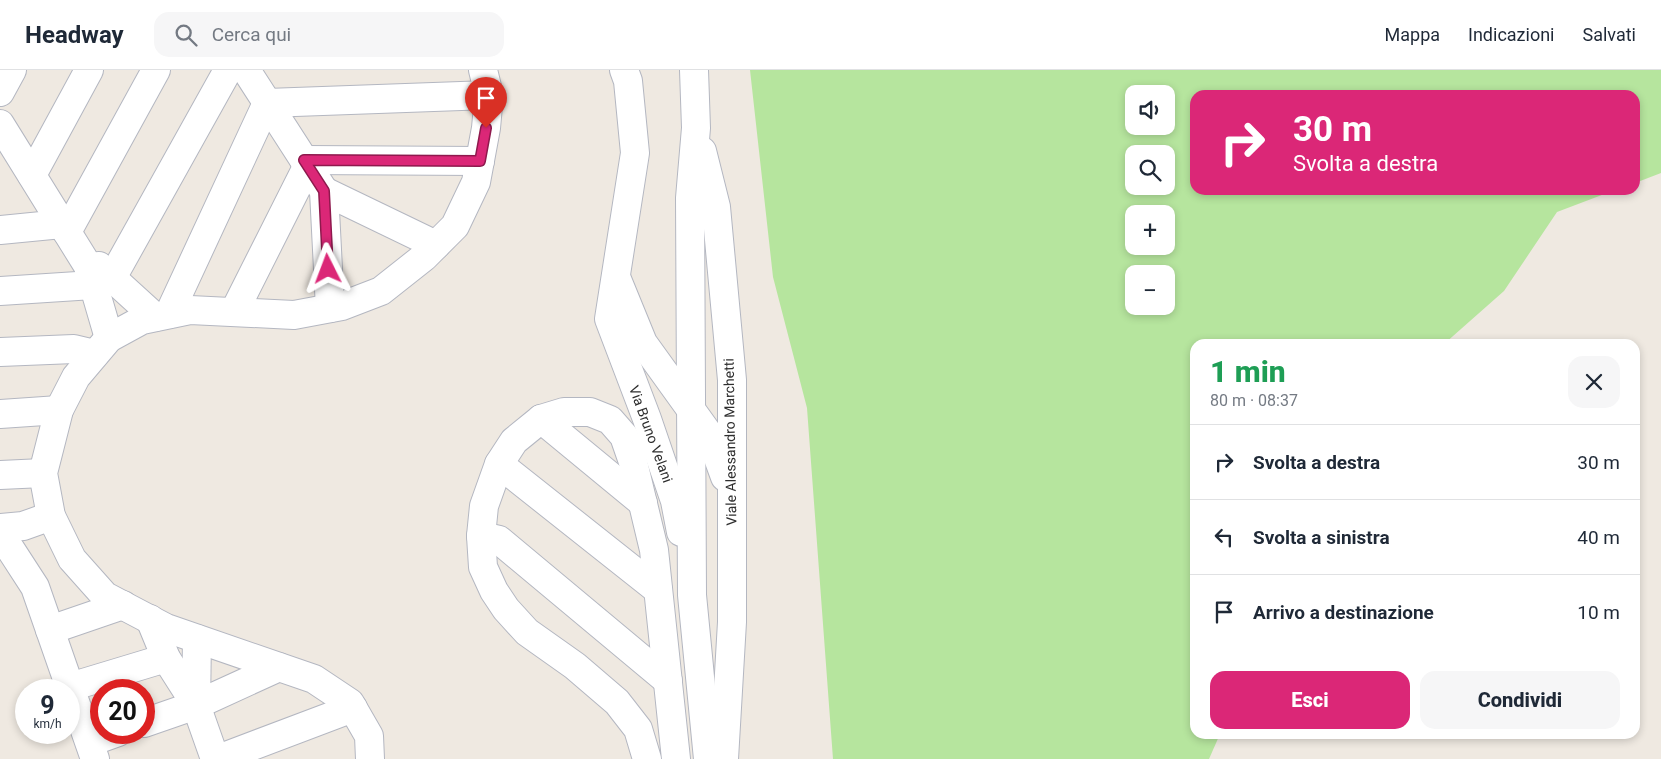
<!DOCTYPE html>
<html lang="it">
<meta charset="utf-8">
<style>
:root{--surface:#fff;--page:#f6f6f7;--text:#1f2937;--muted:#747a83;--line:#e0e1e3;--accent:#db2777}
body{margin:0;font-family:Roboto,sans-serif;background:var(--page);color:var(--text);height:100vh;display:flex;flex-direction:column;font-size:19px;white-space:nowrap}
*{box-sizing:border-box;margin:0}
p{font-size:16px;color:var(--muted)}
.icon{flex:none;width:28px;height:28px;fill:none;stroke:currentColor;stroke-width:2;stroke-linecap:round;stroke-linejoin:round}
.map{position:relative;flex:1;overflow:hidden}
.sheet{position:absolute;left:1190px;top:269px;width:450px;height:400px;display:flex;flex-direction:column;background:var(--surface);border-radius:15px;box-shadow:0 2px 8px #0003}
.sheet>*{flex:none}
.banner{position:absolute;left:1190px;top:20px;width:450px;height:105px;border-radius:15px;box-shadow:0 2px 8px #0003;background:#db2777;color:#fff;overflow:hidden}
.buttons{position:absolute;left:1125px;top:15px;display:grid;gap:10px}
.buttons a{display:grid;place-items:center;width:50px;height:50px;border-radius:10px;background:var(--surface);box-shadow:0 2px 8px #0003;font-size:25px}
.speed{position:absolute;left:15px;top:609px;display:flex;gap:10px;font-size:25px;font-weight:700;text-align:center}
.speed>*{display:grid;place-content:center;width:65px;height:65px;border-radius:50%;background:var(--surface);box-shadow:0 2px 8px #0003;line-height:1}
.speed small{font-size:12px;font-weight:400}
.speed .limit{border:8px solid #d22;background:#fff;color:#111}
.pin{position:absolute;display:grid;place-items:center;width:42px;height:42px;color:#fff;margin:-51px -21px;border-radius:50% 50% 50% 0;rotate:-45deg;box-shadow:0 0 5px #0007}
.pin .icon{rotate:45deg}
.me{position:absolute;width:55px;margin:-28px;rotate:357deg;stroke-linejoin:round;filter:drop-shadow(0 0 4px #0008)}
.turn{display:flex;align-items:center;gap:18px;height:105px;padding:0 20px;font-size:22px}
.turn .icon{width:65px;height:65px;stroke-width:2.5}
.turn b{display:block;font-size:35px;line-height:42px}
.round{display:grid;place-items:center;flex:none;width:52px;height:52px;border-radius:15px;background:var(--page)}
.headline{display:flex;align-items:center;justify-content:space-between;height:85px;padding:0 20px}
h1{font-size:30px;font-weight:800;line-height:38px;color:#1e9e55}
.button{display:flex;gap:10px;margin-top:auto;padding:10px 20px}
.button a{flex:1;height:58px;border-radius:15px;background:var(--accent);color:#fff;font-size:20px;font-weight:800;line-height:58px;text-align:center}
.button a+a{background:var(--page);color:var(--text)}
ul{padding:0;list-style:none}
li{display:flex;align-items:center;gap:15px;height:75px;padding:0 20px;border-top:1px solid var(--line)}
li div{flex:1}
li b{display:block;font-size:19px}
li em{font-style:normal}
header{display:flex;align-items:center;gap:30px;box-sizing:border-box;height:70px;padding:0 25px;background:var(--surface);border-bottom:1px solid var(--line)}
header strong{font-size:24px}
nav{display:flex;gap:28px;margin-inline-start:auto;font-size:18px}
.search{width:350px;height:45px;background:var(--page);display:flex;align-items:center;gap:12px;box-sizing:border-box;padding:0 18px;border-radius:15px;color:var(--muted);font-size:19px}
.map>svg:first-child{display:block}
.green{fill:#b6e59e;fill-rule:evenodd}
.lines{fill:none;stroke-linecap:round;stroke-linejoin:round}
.minor-casing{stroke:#b4b7c1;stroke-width:30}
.minor{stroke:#fff;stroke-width:28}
.route-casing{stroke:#8e194d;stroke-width:12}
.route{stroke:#db2777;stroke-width:9}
.labels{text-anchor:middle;stroke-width:4;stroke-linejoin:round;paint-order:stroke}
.street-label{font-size:14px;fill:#2e2e2e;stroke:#fff}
</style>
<header>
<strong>Headway</strong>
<div class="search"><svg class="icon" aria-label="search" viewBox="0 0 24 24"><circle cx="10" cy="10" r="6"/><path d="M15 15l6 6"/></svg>Cerca qui</div>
<nav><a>Mappa</a><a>Indicazioni</a><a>Salvati</a></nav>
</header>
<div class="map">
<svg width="1661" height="689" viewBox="0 0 1661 689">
<rect width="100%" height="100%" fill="#efe9e1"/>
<path class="green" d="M750,0H1661V103L1635,113V25H1195V120H1615L1557,142L1504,221L1444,274H1195V664H1220L1209,689H833L807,338L773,207ZM1134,24H1166V56H1134ZM1134,84H1166V116H1134ZM1134,144H1166V176H1134ZM1134,204H1166V236H1134Z"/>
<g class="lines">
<defs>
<g id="minor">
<polyline points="246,0 324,121 330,238"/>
<polyline points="624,0 628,11 635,83 609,249 647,349 675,431 681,462"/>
<polyline points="694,0 696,58 690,128 692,525 708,689"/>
<polyline points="0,22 12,0"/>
<polyline points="0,54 88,196 109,268"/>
<polyline points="702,81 716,137 732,310 732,552 724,689"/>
<polyline points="304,90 480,91"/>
<polyline points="32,105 89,0"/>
<polyline points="324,121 436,175"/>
<polyline points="0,160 62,154"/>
<polyline points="67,162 156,0"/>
<polyline points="99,196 155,247"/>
<polyline points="616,207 643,273 710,366 725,407"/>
<polyline points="112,208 228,0"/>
<polyline points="0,221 93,215"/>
<polyline points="234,242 308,95"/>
<polyline points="169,244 267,33 489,25"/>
<polyline points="0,282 74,279 95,284"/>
<polyline points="0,344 59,340"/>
<polyline points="541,349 643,433"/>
<polyline points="499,394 658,520"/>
<polyline points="0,405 43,403"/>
<polyline points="0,458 23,456 51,446"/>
<polyline points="0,463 35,517 95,689"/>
<polyline points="481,466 499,470 668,611"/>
<polyline points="150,549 166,588 196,635 215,689"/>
<polyline points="50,560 123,535"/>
<polyline points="70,617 166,588"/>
<polyline points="196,635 197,569"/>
<polyline points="144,653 196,635 279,597"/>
<polyline points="90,672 118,662"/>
<polyline points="218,689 353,638"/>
<polyline points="370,689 369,666 350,633 314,609 166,558 105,526 72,489 51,446 43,403 59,340 76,307 109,268 142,250 190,240 294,245 342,236 381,221 424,187 455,156 476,112 486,58 489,25 483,0"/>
<polyline points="647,689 638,659 617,632 575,596 527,562 506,539 494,521 483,497 481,466 484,436 499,394 514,371 541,349 564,342 590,342 610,350 624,366 633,392 654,480 676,689"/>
</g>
</defs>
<use href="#minor" class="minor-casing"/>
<use href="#minor" class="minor"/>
</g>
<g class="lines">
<defs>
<polyline id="route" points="328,199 324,121 304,90 480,91 486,58"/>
</defs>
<use href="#route" class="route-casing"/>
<use href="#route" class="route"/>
</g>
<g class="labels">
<g class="street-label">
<text transform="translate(651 364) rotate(70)" y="5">Via Bruno Velani</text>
<text transform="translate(730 372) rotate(-91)" y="5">Viale Alessandro Marchetti</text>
</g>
</g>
</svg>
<div class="buttons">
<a><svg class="icon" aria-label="sound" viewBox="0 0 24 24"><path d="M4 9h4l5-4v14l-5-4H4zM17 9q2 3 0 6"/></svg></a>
<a><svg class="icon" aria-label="search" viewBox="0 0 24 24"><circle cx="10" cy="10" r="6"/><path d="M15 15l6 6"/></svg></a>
<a>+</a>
<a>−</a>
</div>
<div class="speed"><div>9<small>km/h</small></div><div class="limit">20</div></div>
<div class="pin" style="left:486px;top:58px;background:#d93025"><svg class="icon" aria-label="arrive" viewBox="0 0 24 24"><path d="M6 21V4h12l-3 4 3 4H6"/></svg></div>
<svg class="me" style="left:328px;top:199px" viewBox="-20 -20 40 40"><path d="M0-17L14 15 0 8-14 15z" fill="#db2777" stroke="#fff" stroke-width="4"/></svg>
<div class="banner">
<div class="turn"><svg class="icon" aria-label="right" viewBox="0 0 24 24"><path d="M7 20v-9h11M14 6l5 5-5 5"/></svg><div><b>30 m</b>Svolta a destra</div></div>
</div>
<section class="sheet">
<div class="headline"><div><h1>1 min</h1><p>80 m · 08:37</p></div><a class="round"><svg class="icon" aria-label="close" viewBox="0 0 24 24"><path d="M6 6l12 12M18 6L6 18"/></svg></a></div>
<ul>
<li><svg class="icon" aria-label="right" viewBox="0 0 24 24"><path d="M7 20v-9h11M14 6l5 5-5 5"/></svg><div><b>Svolta a destra</b></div><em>30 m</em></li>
<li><svg class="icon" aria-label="left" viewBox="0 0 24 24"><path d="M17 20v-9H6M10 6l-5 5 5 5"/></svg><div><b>Svolta a sinistra</b></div><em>40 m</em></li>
<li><svg class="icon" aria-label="arrive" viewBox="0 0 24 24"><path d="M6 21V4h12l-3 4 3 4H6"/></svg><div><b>Arrivo a destinazione</b></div><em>10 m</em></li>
</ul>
<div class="button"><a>Esci</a><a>Condividi</a></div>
</section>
</div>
